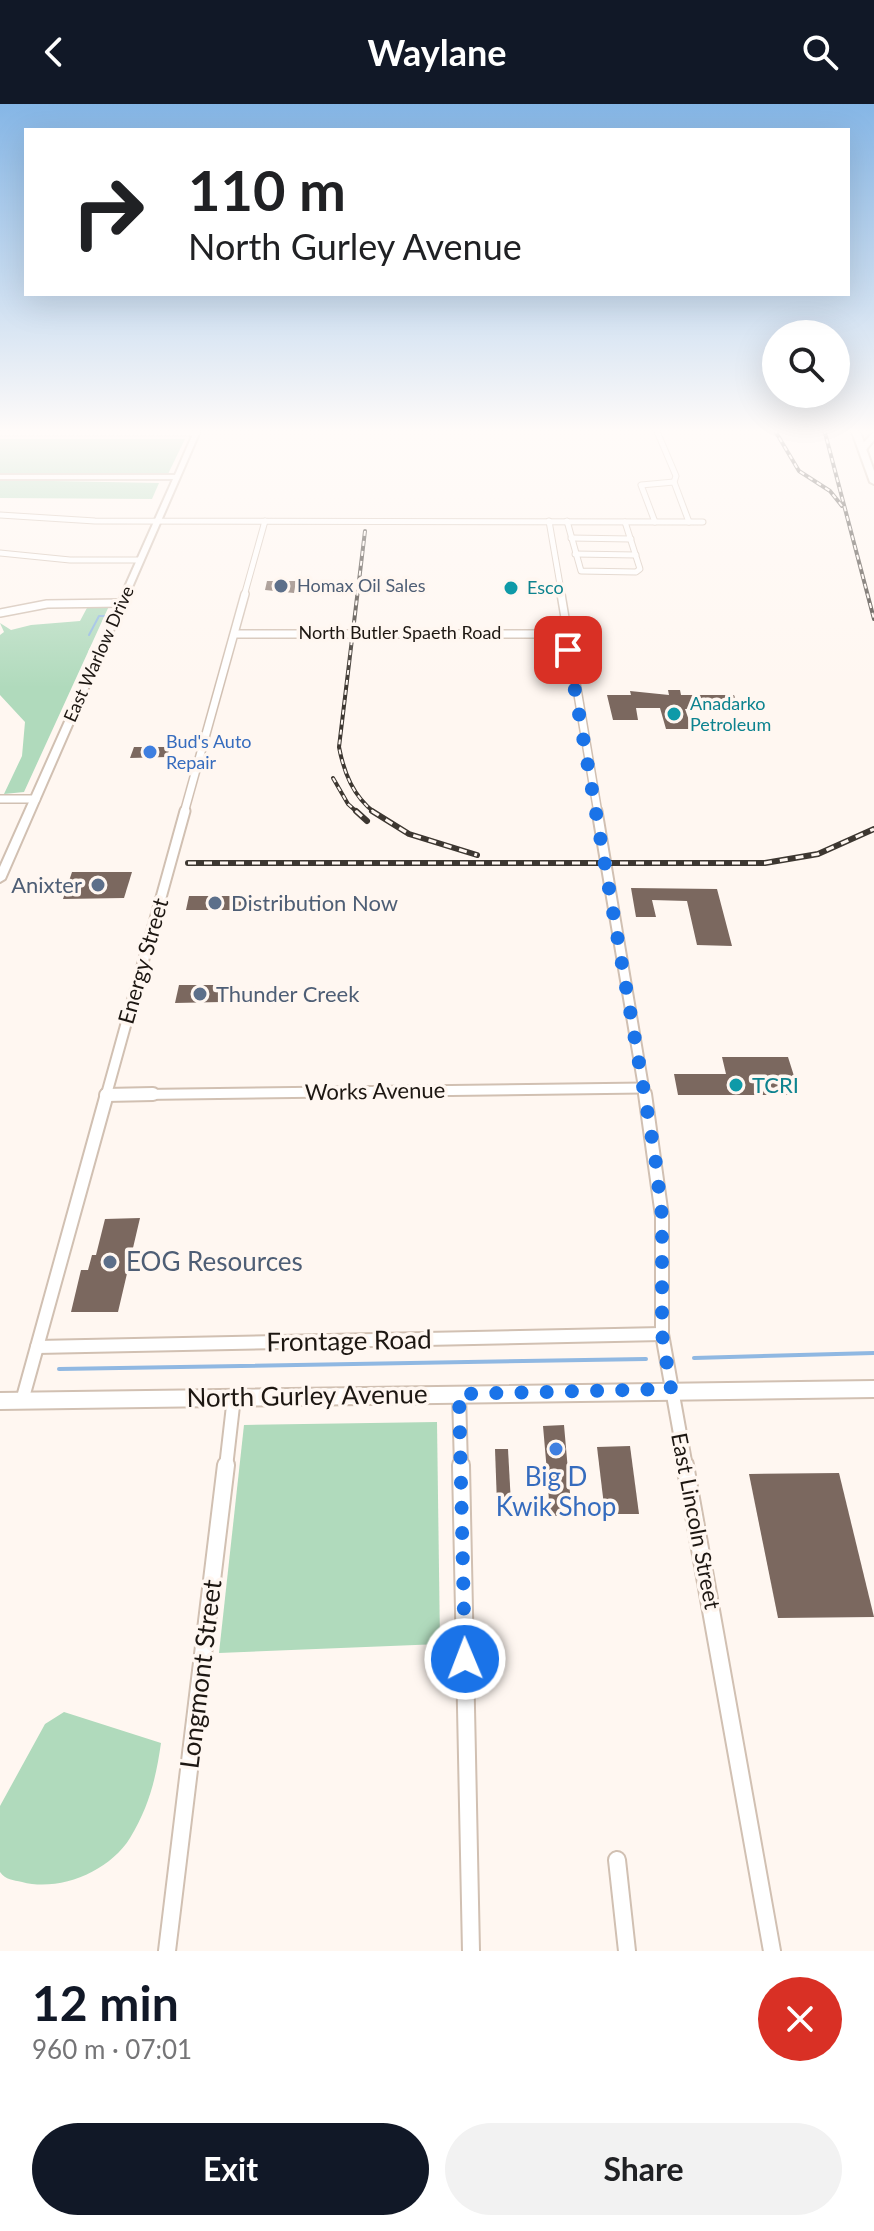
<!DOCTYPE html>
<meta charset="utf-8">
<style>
:root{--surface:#fff;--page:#f2f2f2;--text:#202124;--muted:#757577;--accent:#111827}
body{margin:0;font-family:Lato,sans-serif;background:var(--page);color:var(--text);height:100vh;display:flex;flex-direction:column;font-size:30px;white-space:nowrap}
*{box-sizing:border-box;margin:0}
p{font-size:26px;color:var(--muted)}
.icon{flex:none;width:44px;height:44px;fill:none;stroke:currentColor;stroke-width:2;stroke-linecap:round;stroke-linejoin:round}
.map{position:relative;height:1847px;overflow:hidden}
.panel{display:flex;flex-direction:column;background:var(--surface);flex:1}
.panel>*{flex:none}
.hud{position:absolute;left:24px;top:24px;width:826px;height:168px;border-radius:0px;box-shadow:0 8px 32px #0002;background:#fff;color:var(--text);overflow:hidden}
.buttons{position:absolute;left:762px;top:216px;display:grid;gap:16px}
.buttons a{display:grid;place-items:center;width:88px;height:88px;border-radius:50%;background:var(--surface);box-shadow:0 8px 32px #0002;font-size:40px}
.pin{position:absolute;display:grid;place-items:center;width:68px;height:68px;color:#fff;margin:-34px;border-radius:16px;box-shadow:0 4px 12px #0006}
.me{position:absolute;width:88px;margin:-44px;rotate:359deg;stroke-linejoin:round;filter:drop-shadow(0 0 6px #0008)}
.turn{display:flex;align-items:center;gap:28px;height:168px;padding:0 32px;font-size:36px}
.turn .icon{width:104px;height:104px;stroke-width:2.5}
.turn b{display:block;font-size:56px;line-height:68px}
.round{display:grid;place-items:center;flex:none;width:84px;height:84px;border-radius:42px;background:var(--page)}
.overview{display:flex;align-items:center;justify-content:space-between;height:136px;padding:0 32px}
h1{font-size:48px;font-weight:700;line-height:60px;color:var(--accent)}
.button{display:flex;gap:16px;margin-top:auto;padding:16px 32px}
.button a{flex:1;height:92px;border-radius:48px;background:var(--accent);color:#fff;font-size:32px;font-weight:700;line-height:92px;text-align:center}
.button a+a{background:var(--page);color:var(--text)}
header{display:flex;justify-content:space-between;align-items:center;height:104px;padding:0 32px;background:var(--accent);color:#fff;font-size:36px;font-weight:700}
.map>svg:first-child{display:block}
.green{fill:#b0dabc}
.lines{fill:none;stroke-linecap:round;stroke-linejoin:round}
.stream-far1{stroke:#90b8e2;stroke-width:2}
.stream{stroke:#90b8e2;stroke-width:4}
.building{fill:#7b685f}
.minor-far4-casing{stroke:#d1c0b2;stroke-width:7}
.minor-far3-casing{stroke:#d1c0b2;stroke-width:10}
.minor-far2-casing{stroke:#d1c0b2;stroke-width:13}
.minor-far1-casing{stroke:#d1c0b2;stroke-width:16}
.minor-casing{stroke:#d1c0b2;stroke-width:20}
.tertiary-casing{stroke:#d1c0b2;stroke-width:4}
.primary-casing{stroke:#d1c0b2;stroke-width:4}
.motorway-casing{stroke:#d1c0b2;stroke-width:4}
.minor-far4{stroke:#fff;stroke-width:5}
.minor-far3{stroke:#fff;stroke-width:7}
.minor-far2{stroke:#fff;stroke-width:9}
.minor-far1{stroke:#fff;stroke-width:12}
.minor{stroke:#fff;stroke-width:16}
.tertiary{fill:#fff;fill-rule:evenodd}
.primary{fill:#fff;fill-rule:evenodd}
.motorway{fill:#fff;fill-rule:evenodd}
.rail-far1-casing{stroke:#3d3731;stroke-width:4}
.rail-casing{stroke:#3d3731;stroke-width:6}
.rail-far1{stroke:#fff7f1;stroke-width:2;stroke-dasharray:5;stroke-linecap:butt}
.rail{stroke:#fff7f1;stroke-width:3;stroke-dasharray:8;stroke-linecap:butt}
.route{stroke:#1a73e8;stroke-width:14;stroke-dasharray:0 25.2}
.service-dot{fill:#5c6f8a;stroke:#fff7f1;stroke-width:3}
.culture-dot{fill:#0f9aa8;stroke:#fff7f1;stroke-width:3}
.shop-dot{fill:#3f7fe0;stroke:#fff7f1;stroke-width:3}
.labels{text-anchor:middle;stroke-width:7;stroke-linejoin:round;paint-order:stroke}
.far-service-label{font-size:18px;fill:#4e5e75;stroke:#fff7f1;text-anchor:start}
.far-culture-label{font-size:18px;fill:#0d838f;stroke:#fff7f1;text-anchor:start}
.far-street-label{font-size:18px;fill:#1d1712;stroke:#fff7f1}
.far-shop-label{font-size:18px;fill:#366cbe;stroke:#fff7f1;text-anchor:start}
.service-label{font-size:22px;fill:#4e5e75;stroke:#fff7f1;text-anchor:start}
.street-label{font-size:22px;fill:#1d1712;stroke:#fff7f1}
.culture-label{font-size:22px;fill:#0d838f;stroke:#fff7f1;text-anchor:start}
.near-service-label{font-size:26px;fill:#4e5e75;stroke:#fff7f1;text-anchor:start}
.near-street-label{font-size:26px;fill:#1d1712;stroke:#fff7f1}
.near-shop-label{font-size:26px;fill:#366cbe;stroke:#fff7f1}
</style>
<header><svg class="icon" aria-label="back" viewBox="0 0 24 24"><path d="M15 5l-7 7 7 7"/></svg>Waylane<svg class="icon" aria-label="search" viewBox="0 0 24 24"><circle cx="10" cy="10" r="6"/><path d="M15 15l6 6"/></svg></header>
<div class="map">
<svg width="874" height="1847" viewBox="0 0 874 1847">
<rect width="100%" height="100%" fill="#fff7f1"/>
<g class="green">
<polygon points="0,335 185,335 168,370 0,370"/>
<polygon points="0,376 159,379 152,395 0,394"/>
<polygon points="88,502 109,502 24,688 4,690 22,652 25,618 0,591 0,531 4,528 0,519 11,526 31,521 80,517"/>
<polygon points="437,1318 440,1540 219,1549 244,1321"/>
<path d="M64,1608L161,1639C156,1674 149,1703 130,1734C109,1768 59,1788 22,1778C13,1776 6,1776 0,1768V1702L45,1620Z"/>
</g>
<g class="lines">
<polyline class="stream-far1" points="89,531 99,512 107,512"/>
<g class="stream">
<polyline points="694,1254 874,1249"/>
<polyline points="59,1265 646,1255"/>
</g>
</g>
<g class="building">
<polygon points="267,477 296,477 294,489 265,486"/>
<polygon points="668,586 680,586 681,591 734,591 739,605 685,605 692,625 666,625 660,604 636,604 638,616 613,616 607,591 631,591 630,587 669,591"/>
<polygon points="134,643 170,643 167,653 130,654"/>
<polygon points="72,768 132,768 124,794 63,795"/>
<polygon points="631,784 717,785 732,842 697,841 687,797 652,796 656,813 636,813"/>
<polygon points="189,792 244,792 242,806 186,806"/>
<polygon points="179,881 225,881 221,898 175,899"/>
<polygon points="722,953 788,953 800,991 678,991 674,970 726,970"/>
<polygon points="140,1114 118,1208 71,1208 81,1166 88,1166 92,1151 96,1151 105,1115"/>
<polygon points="564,1321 572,1412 550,1412 548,1382 544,1382 542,1368 547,1368 543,1322"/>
<polygon points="630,1342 639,1410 605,1410 597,1343"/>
<polygon points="495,1345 508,1345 511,1400 497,1400"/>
<polygon points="839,1369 874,1513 778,1514 749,1370"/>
</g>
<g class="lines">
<defs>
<g id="minor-far4">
<polyline points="656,325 676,372 674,378 689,418"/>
<polyline points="0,329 197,329"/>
<polyline points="0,411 95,417 703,418"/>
<polyline points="549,417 562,492"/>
<polyline points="567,417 581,467 636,468 640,465 625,418"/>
<polyline points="655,418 641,381 674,378"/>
<polyline points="571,434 631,435"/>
<polyline points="0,449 70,456 140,456"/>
<polyline points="575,450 636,451"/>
<polyline points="244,492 265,417"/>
</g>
<g id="minor-far3">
<polyline points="561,490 598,709"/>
<polyline points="0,509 47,500 122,499"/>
<polyline points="235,530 565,530"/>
<polyline points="0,695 36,695"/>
<polyline points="184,709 245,490"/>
</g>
<g id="minor-far2">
<polyline points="597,707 645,992"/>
<polyline points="106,991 644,984"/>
<polyline points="106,992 185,707"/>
</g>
<g id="minor-far1">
<polyline points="645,990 662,1112 662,1230 686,1363"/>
<polyline points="106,991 153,990"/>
<polyline points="37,1243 662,1230"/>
<polyline points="459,1290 461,1363"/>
<polyline points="22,1297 107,990"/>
<polyline points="226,1363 234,1293"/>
</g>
<g id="minor">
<polyline points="461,1361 471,1847"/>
<polyline points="685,1361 772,1847"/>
<polyline points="617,1756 627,1847"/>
<polyline points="167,1847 226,1361"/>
</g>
<g id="tertiary">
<polygon points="195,325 201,325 5,775 0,778 0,763 173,375 0,375 0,371 175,371"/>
<polygon points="874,1277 874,1293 0,1305 0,1289"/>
</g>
<polygon id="primary" points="851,325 859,325 874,367 874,380 870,378"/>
<polygon id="motorway" points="874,328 874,336 865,347 859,347 859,343"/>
</defs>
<use href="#minor-far4" class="minor-far4-casing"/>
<use href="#minor-far3" class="minor-far3-casing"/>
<use href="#minor-far2" class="minor-far2-casing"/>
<use href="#minor-far1" class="minor-far1-casing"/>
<use href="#minor" class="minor-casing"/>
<use href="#tertiary" class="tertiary-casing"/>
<use href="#primary" class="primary-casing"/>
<use href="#motorway" class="motorway-casing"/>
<use href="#minor-far4" class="minor-far4"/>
<use href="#minor-far3" class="minor-far3"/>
<use href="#minor-far2" class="minor-far2"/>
<use href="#minor-far1" class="minor-far1"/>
<use href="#minor" class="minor"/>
<use href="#tertiary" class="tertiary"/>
<use href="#primary" class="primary"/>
<use href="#motorway" class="motorway"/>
<defs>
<g id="rail-far1">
<polyline points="774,325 799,367 830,387 842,402"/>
<polyline points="824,325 874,515"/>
<path d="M365,427L339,643C344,669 353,692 375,709"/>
<polyline points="333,674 348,700 358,709"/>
</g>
<g id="rail">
<polyline points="356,707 367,717"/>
<polyline points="372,707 409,730 477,751"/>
<polyline points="188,759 765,759 818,750 874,725"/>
</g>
</defs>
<use href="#rail-far1" class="rail-far1-casing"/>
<use href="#rail" class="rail-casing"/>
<use href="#rail-far1" class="rail-far1"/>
<use href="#rail" class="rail"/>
</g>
<linearGradient id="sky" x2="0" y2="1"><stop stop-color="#85b6e6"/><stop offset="0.56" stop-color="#fffbf9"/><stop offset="1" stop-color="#fffbf9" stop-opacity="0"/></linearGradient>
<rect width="874" height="584" fill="url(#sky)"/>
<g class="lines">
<polyline class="route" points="465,1555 459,1290 671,1285 662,1230 662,1112 655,1052 568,546"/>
</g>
<g class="service-dot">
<circle cx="281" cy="482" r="8"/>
<circle cx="98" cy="781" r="8"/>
<circle cx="215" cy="799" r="8"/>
<circle cx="200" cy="890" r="8"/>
<circle cx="110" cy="1158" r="8"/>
</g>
<g class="culture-dot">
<circle cx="511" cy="484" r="8"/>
<circle cx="674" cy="610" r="8"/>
<circle cx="736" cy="981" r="8"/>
</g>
<g class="shop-dot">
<circle cx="150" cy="648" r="8"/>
<circle cx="556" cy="1345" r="8"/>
</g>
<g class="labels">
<g class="far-service-label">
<text x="297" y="488">Homax Oil Sales</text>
</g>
<g class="far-culture-label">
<text x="527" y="490">Esco</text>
<text x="690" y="606">Anadarko<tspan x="690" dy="21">Petroleum</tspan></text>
</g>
<g class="far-street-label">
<text x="400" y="535">North Butler Spaeth Road</text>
<text transform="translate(99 550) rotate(-66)" y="6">East Warlow Drive</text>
</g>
<g class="far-shop-label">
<text x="166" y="644">Bud's Auto<tspan x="166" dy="21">Repair</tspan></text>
</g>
<g class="service-label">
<text x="82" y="789" text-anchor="end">Anixter</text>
<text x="231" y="807">Distribution Now</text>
<text x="216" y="898">Thunder Creek</text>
</g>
<g class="street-label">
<text transform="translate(143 857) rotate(-74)" y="8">Energy Street</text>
<text transform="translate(375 987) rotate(-1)" y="8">Works Avenue</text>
<text transform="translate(696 1417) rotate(79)" y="8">East Lincoln Street</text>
</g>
<g class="culture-label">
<text x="752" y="989">TCRI</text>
</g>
<g class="near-service-label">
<text x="126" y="1167">EOG Resources</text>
</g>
<g class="near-street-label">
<text transform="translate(349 1237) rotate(-1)" y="9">Frontage Road</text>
<text transform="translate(307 1292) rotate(-1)" y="9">North Gurley Avenue</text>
<text transform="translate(201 1570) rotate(-83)" y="9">Longmont Street</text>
</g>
<g class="near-shop-label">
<text x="556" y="1382">Big D<tspan x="556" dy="30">Kwik Shop</tspan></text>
</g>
</g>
</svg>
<div class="buttons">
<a><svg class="icon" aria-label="search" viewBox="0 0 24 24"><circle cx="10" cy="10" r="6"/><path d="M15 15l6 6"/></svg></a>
</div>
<div class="pin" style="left:568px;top:546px;background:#d93025"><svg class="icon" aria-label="arrive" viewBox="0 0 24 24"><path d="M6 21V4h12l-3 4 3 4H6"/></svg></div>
<svg class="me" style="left:465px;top:1555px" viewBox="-20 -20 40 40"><circle r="17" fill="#1a73e8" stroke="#fff" stroke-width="3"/><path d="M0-11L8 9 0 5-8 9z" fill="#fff"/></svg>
<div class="hud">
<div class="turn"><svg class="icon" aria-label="right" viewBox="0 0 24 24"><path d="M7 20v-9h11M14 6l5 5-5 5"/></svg><div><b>110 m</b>North Gurley Avenue</div></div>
</div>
</div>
<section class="panel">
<div class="overview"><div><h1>12 min</h1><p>960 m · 07:01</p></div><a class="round" style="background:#d93025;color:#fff"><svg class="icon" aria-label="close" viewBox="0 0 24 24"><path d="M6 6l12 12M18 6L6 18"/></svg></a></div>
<div class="button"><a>Exit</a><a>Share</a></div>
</section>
